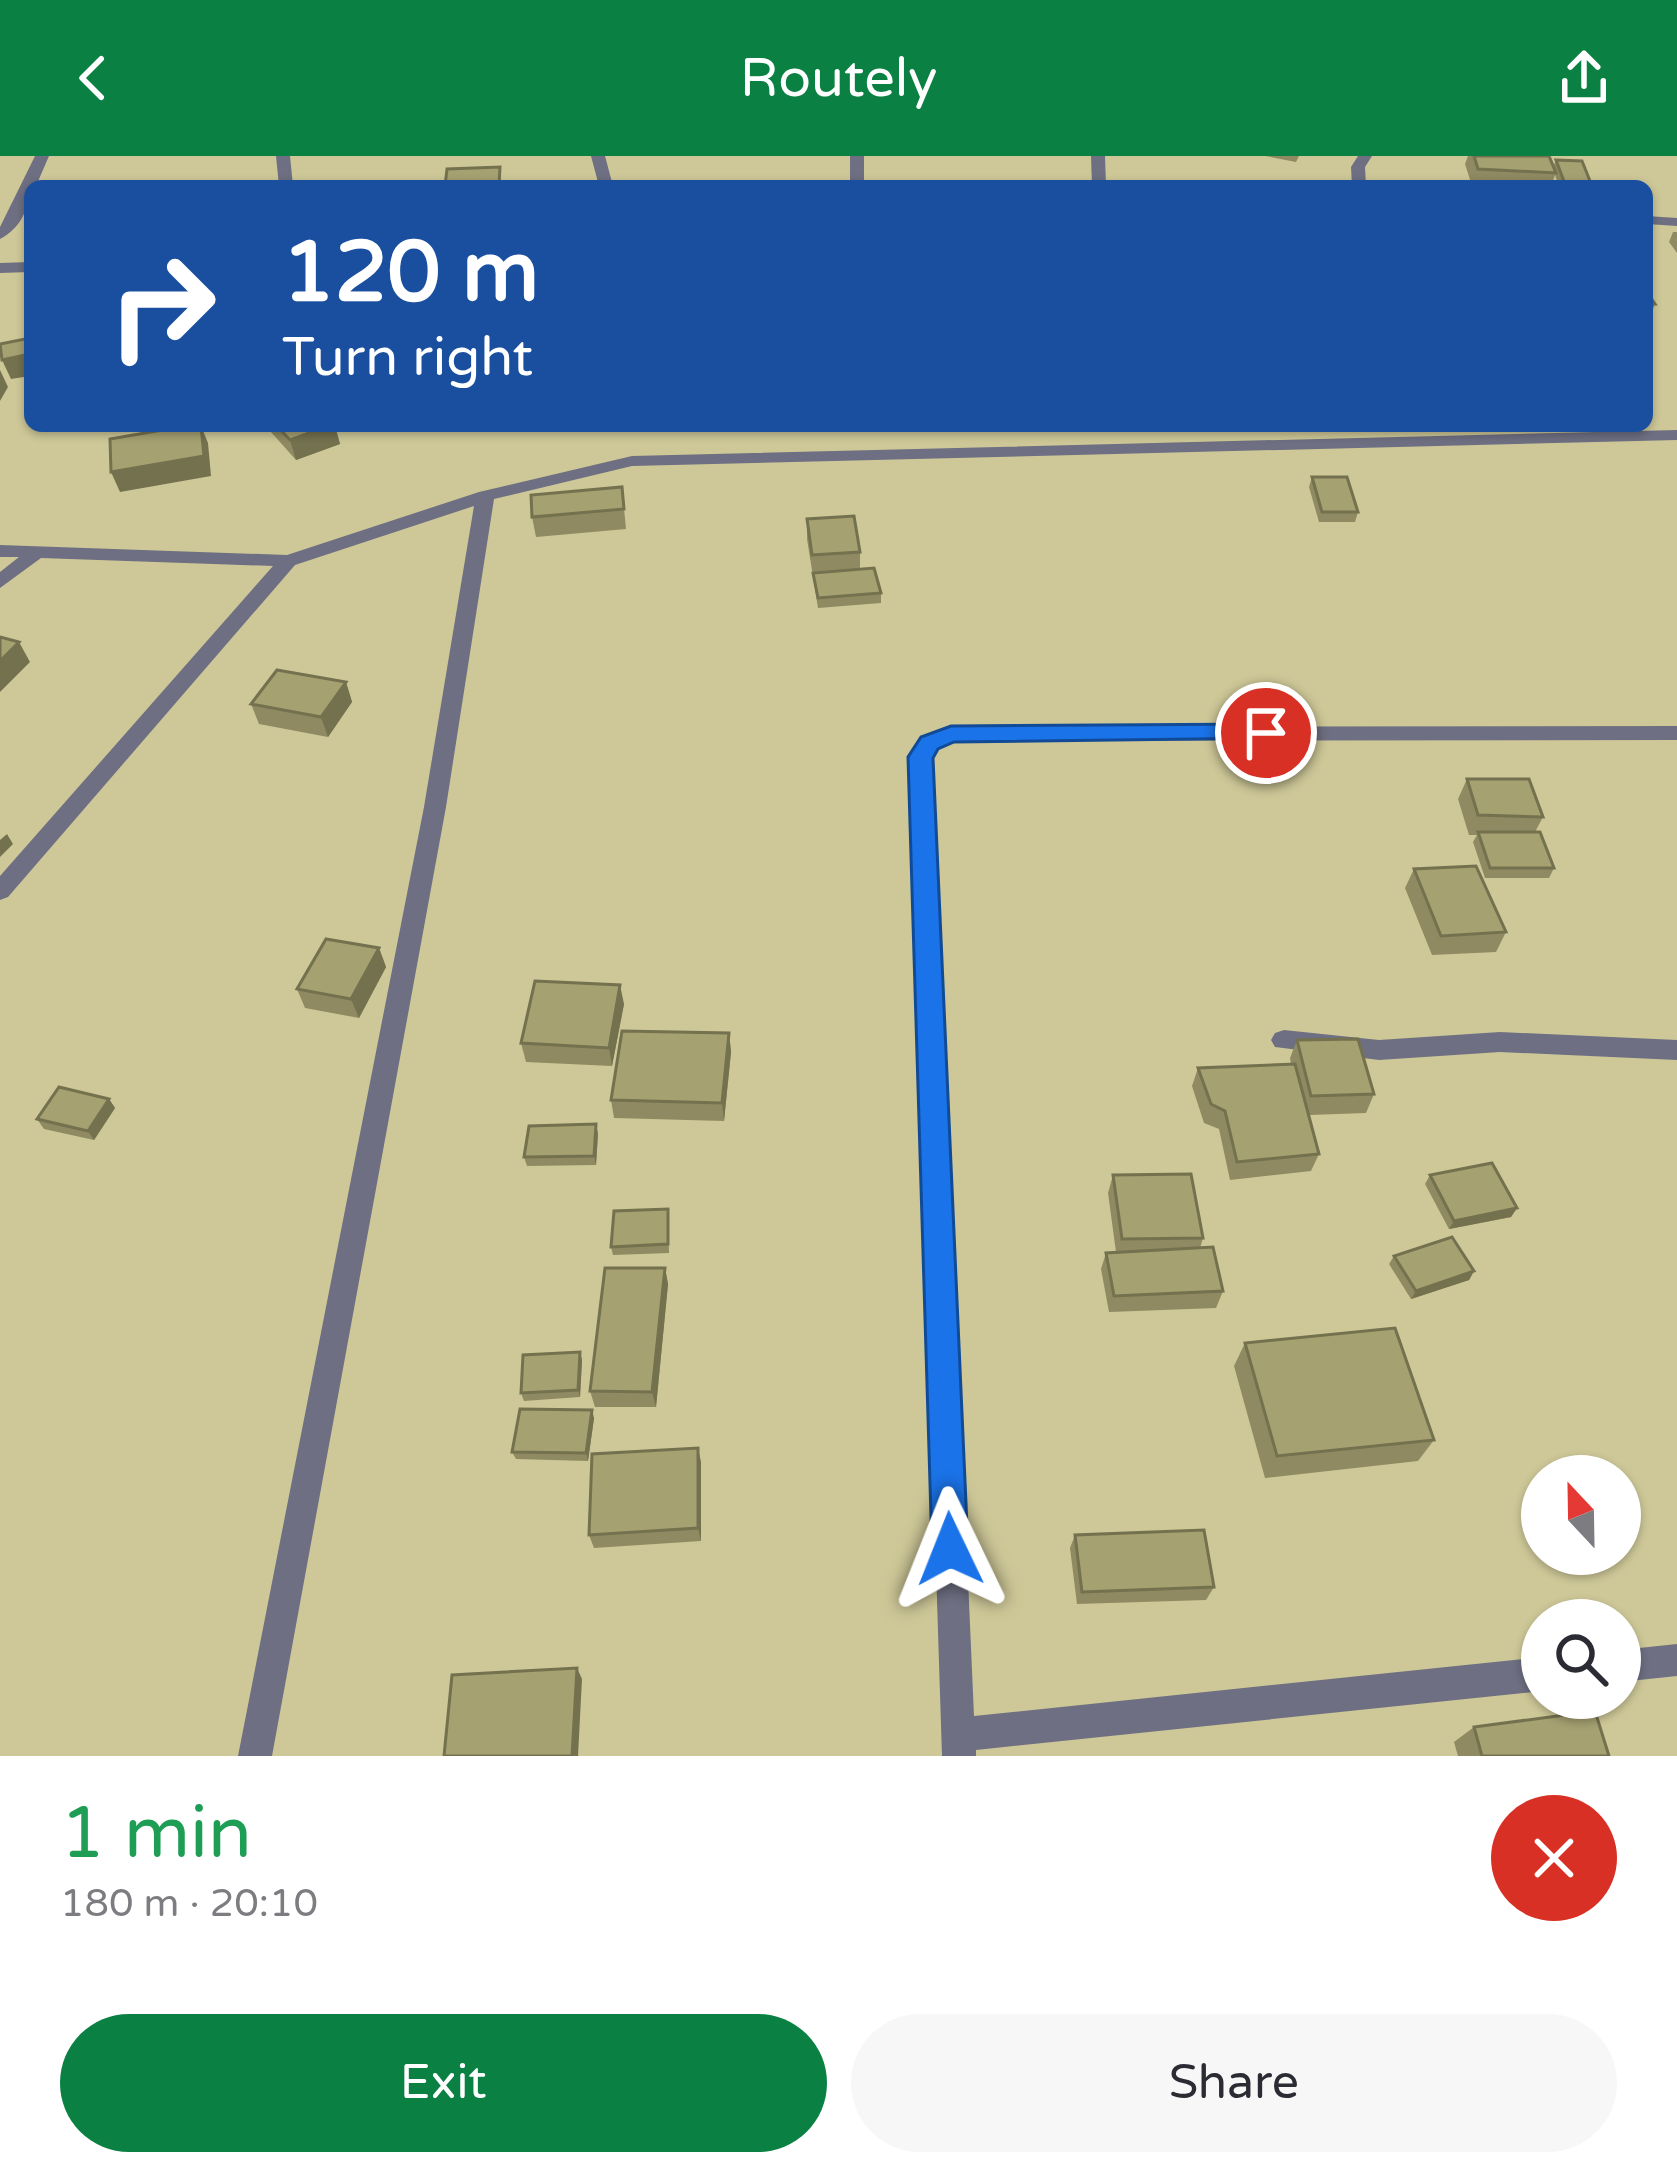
<!DOCTYPE html>
<meta charset="utf-8">
<style>
:root{--surface:#fff;--page:#f7f7f7;--text:#2b2b33;--muted:#7c7c81;--accent:#0b8043}
body{margin:0;font-family:"Varela Round",sans-serif;background:var(--page);color:var(--text);height:100vh;display:flex;flex-direction:column;font-size:45px;white-space:nowrap}
*{box-sizing:border-box;margin:0}
p{font-size:39px;color:var(--muted)}
.icon{flex:none;width:66px;height:66px;fill:none;stroke:currentColor;stroke-width:2;stroke-linecap:round;stroke-linejoin:round}
.map{position:relative;height:1600px;overflow:hidden}
.drawer{display:flex;flex-direction:column;background:var(--surface);flex:1}
.drawer>*{flex:none}
.top-card{position:absolute;left:24px;top:24px;width:1629px;height:252px;border-radius:18px;box-shadow:0 3px 9px #0004;background:#1a4fa0;color:#fff;overflow:hidden}
.needle{width:78px;rotate:338deg}
.buttons{position:absolute;left:1521px;top:1299px;display:grid;gap:24px}
.buttons a{display:grid;place-items:center;width:120px;height:120px;border-radius:50%;background:var(--surface);box-shadow:0 3px 9px #0004;font-size:60px}
.pin{position:absolute;display:grid;place-items:center;width:102px;height:102px;color:#fff;margin:-51px;border:6px solid #fff;border-radius:50%;box-shadow:0 3px 12px #0007}
.me{position:absolute;width:132px;margin:-66px;rotate:358deg;stroke-linejoin:round;filter:drop-shadow(0 0 9px #0008)}
.turn{display:flex;align-items:center;gap:42px;height:252px;padding:0 60px;font-size:54px}
.turn .icon{width:156px;height:156px;stroke-width:2.5}
.turn b{display:block;font-size:84px;line-height:102px}
.round{display:grid;place-items:center;flex:none;width:126px;height:126px;border-radius:63px;background:var(--page)}
.headline{display:flex;align-items:center;justify-content:space-between;height:204px;padding:0 60px}
h1{font-size:72px;font-weight:600;line-height:90px;color:#1e9e55}
.primary-button{display:flex;gap:24px;margin-top:auto;padding:24px 60px}
.primary-button a{flex:1;height:138px;border-radius:72px;background:var(--accent);color:#fff;font-size:48px;font-weight:600;line-height:138px;text-align:center}
.primary-button a+a{background:var(--page);color:var(--text)}
header{display:flex;justify-content:space-between;align-items:center;height:156px;padding:0 60px;background:var(--accent);color:#fff;font-size:54px;font-weight:600}
.map>svg:first-child{display:block}
.lines{fill:none;stroke-linecap:round;stroke-linejoin:round}
.minor{fill:#6e6f82;fill-rule:evenodd}
.wall{fill:#8f8a61}
.shaded-wall{fill:#74714f}
.building{fill:#a6a171;stroke:#74714f;stroke-width:3}
.route{fill:#1a73e8;stroke:#114b97;stroke-width:3}
</style>
<header><svg class="icon" aria-label="back" viewBox="0 0 24 24"><path d="M15 5l-7 7 7 7"/></svg>Routely<svg class="icon" aria-label="share" viewBox="0 0 24 24"><path d="M12 15V3M7 8l5-5 5 5M5 13v7h14v-7"/></svg></header>
<div class="map">
<svg width="1677" height="1600" viewBox="0 0 1677 1600">
<rect width="100%" height="100%" fill="#cec898"/>
<g class="lines">
<g class="minor">
<path d="M35,0H49L36,30H30C30,52 20,73 0,83V71Z"/>
<polygon points="276,0 290,0 293,30 279,30"/>
<polygon points="591,0 605,0 613,30 599,30"/>
<rect x="850" y="0" width="14" height="30"/>
<polygon points="1091,0 1105,0 1106,30 1092,30"/>
<polygon points="1358,0 1372,0 1365,11 1366,30 1352,30 1351,11"/>
<polygon points="1647,60 1677,62 1677,70 1647,68"/>
<polygon points="30,106 30,116 0,117 0,107"/>
<polygon points="1677,274 1677,284 632,310 494,343 446,651 272,1600 238,1600 424,651 474,350 295,409 8,741 0,744 0,720 273,410 41,402 0,432 0,416 19,401 0,401 0,389 287,399 479,336 632,300"/>
<polygon points="1677,570 1677,584 954,585 938,592 932,601 974,1560 1542,1501 1542,1535 976,1594 976,1600 942,1600 910,601 922,582 951,571"/>
<polygon points="1284,874 1379,884 1500,876 1677,884 1677,904 1500,896 1379,904 1275,891 1271,884 1275,877"/>
<polygon points="1677,1488 1677,1520 1620,1526 1620,1494"/>
</g>
</g>
<g class="wall">
<polygon points="1265,0 1299,0 1296,6"/>
<polygon points="1468,0 1549,0 1553,11 1556,4 1592,30 1559,30 1555,19 1551,30 1472,30 1465,8"/>
<polygon points="1673,76 1677,76 1677,97 1669,86"/>
<polygon points="1647,136 1655,148 1651,158 1647,158"/>
<polygon points="269,270 335,270 340,288 296,304 271,276"/>
<polygon points="1312,321 1358,356 1355,366 1319,366 1309,331"/>
<polygon points="622,331 626,373 536,381 532,361"/>
<polygon points="807,363 860,396 860,413 881,437 881,447 818,452 807,383"/>
<polygon points="346,526 352,546 328,581 259,568 251,548"/>
<polygon points="1467,623 1543,661 1535,676 1554,712 1549,722 1485,722 1473,686 1477,679 1469,679 1458,643"/>
<polygon points="1414,713 1506,776 1496,796 1432,799 1405,732"/>
<polygon points="379,792 386,811 359,862 305,852 297,833"/>
<polygon points="624,848 612,910 526,906 521,887"/>
<polygon points="729,877 731,896 724,965 614,962 611,944"/>
<polygon points="1297,884 1374,938 1366,957 1309,959 1319,998 1311,1015 1230,1024 1219,973 1204,967 1192,930 1198,912 1291,908 1290,902"/>
<polygon points="109,943 115,952 94,984 44,973 37,963"/>
<polygon points="598,977 596,1009 527,1010 524,1001"/>
<polygon points="1113,1019 1203,1082 1200,1092 1223,1135 1216,1152 1109,1156 1101,1113 1106,1097 1116,1096 1108,1037"/>
<polygon points="1430,1019 1517,1052 1511,1061 1449,1073 1425,1028"/>
<polygon points="668,1053 669,1097 613,1099 611,1091"/>
<polygon points="1394,1100 1474,1115 1469,1124 1411,1143 1389,1108"/>
<polygon points="665,1112 668,1128 656,1251 595,1251 590,1235"/>
<polygon points="1245,1187 1434,1284 1418,1305 1265,1322 1234,1210"/>
<polygon points="580,1196 582,1204 580,1241 524,1245 521,1237"/>
<polygon points="594,1262 588,1305 516,1303 512,1296"/>
<polygon points="701,1306 701,1385 594,1392 589,1379"/>
<polygon points="1075,1379 1214,1431 1206,1444 1077,1448 1070,1392"/>
<polygon points="1474,1571 1609,1600 1458,1600 1454,1586"/>
</g>
<g class="shaded-wall">
<polygon points="30,198 30,220 11,223 2,204"/>
<polygon points="0,214 8,231 0,245"/>
<polygon points="201,270 208,287 211,320 120,336 111,316"/>
<polygon points="328,270 335,270 340,288 296,304 290,284"/>
<polygon points="19,486 30,506 0,536 0,505"/>
<polygon points="346,526 352,546 328,581 321,561"/>
<polygon points="7,678 13,688 0,701 0,684"/>
<polygon points="379,792 386,811 359,862 351,843"/>
<polygon points="620,829 624,848 612,910 609,892"/>
<polygon points="729,877 731,896 724,965 722,947"/>
<polygon points="109,943 115,952 94,984 88,975"/>
<polygon points="596,968 598,977 596,1009 594,1000"/>
<polygon points="1517,1052 1511,1061 1449,1073 1454,1065"/>
<polygon points="665,1112 668,1128 656,1251 652,1236"/>
<polygon points="1474,1115 1469,1124 1411,1143 1416,1135"/>
<polygon points="580,1196 582,1204 580,1241 578,1234"/>
<polygon points="592,1254 594,1262 588,1305 586,1297"/>
<polygon points="698,1292 701,1306 701,1385 698,1372"/>
<polygon points="577,1512 582,1523 578,1600 572,1600"/>
</g>
<g class="building">
<polygon points="1474,0 1549,0 1556,17 1478,13"/>
<polygon points="1556,4 1582,5 1592,30 1565,28"/>
<polygon points="500,11 499,30 445,30 447,13"/>
<polygon points="765,28 793,28 793,30 764,30"/>
<polygon points="1647,136 1655,148 1647,148"/>
<polygon points="30,182 30,198 2,204 0,188"/>
<polygon points="186,270 201,270 204,300 111,316 110,283"/>
<polygon points="277,270 328,270 290,284"/>
<polygon points="1312,321 1347,321 1358,356 1322,356"/>
<polygon points="622,331 624,353 532,361 531,339"/>
<polygon points="854,360 860,396 812,399 807,363"/>
<polygon points="874,412 881,437 818,442 813,417"/>
<polygon points="0,481 19,486 0,505"/>
<polygon points="277,514 346,526 321,561 251,548"/>
<polygon points="1467,623 1529,623 1543,661 1478,659"/>
<polygon points="1478,676 1540,676 1554,712 1490,712"/>
<polygon points="1476,710 1506,776 1441,780 1414,713"/>
<polygon points="326,783 379,792 351,843 297,833"/>
<polygon points="535,825 620,829 609,892 521,887"/>
<polygon points="622,875 729,877 722,947 611,944"/>
<polygon points="1358,883 1374,938 1311,940 1297,884"/>
<polygon points="1295,908 1319,998 1237,1006 1225,955 1211,948 1198,912"/>
<polygon points="59,931 109,943 88,975 37,963"/>
<polygon points="596,968 594,1000 524,1001 529,970"/>
<polygon points="1492,1007 1517,1052 1454,1065 1430,1019"/>
<polygon points="1191,1018 1203,1082 1122,1083 1113,1019"/>
<polygon points="668,1053 668,1088 611,1091 614,1055"/>
<polygon points="1452,1081 1474,1115 1416,1135 1394,1100"/>
<polygon points="1213,1091 1223,1135 1114,1140 1106,1097"/>
<polygon points="605,1112 665,1112 652,1236 590,1235"/>
<polygon points="1395,1172 1434,1284 1277,1300 1245,1187"/>
<polygon points="580,1196 578,1234 521,1237 523,1199"/>
<polygon points="520,1253 592,1254 586,1297 512,1296"/>
<polygon points="698,1292 698,1372 589,1379 592,1298"/>
<polygon points="1204,1374 1214,1431 1082,1436 1075,1379"/>
<polygon points="577,1512 572,1600 444,1600 452,1519"/>
<polygon points="1595,1555 1609,1600 1482,1600 1474,1571"/>
</g>
<polygon class="route" points="1266,568 1278,577 1275,582 954,586 938,593 933,602 968,1393 962,1406 950,1411 937,1406 932,1393 908,601 921,581 951,570"/>
</svg>
<div class="buttons">
<a><svg class="needle" viewBox="-14 -14 28 28"><path d="M0-13l5 13h-10z" fill="#e53935"/><path d="M0 13l5-13h-10z" fill="#7c7c81"/></svg></a>
<a><svg class="icon" aria-label="search" viewBox="0 0 24 24"><circle cx="10" cy="10" r="6"/><path d="M15 15l6 6"/></svg></a>
</div>
<div class="pin" style="left:1266px;top:577px;background:#d93025"><svg class="icon" aria-label="arrive" viewBox="0 0 24 24"><path d="M6 21V4h12l-3 4 3 4H6"/></svg></div>
<svg class="me" style="left:950px;top:1393px" viewBox="-20 -20 40 40"><path d="M0-17L14 15 0 8-14 15z" fill="#1a73e8" stroke="#fff" stroke-width="4"/></svg>
<div class="top-card">
<div class="turn"><svg class="icon" aria-label="right" viewBox="0 0 24 24"><path d="M7 20v-9h11M14 6l5 5-5 5"/></svg><div><b>120 m</b>Turn right</div></div>
</div>
</div>
<section class="drawer">
<div class="headline"><div><h1>1 min</h1><p>180 m · 20:10</p></div><a class="round" style="background:#d93025;color:#fff"><svg class="icon" aria-label="close" viewBox="0 0 24 24"><path d="M6 6l12 12M18 6L6 18"/></svg></a></div>
<div class="primary-button"><a>Exit</a><a>Share</a></div>
</section>
